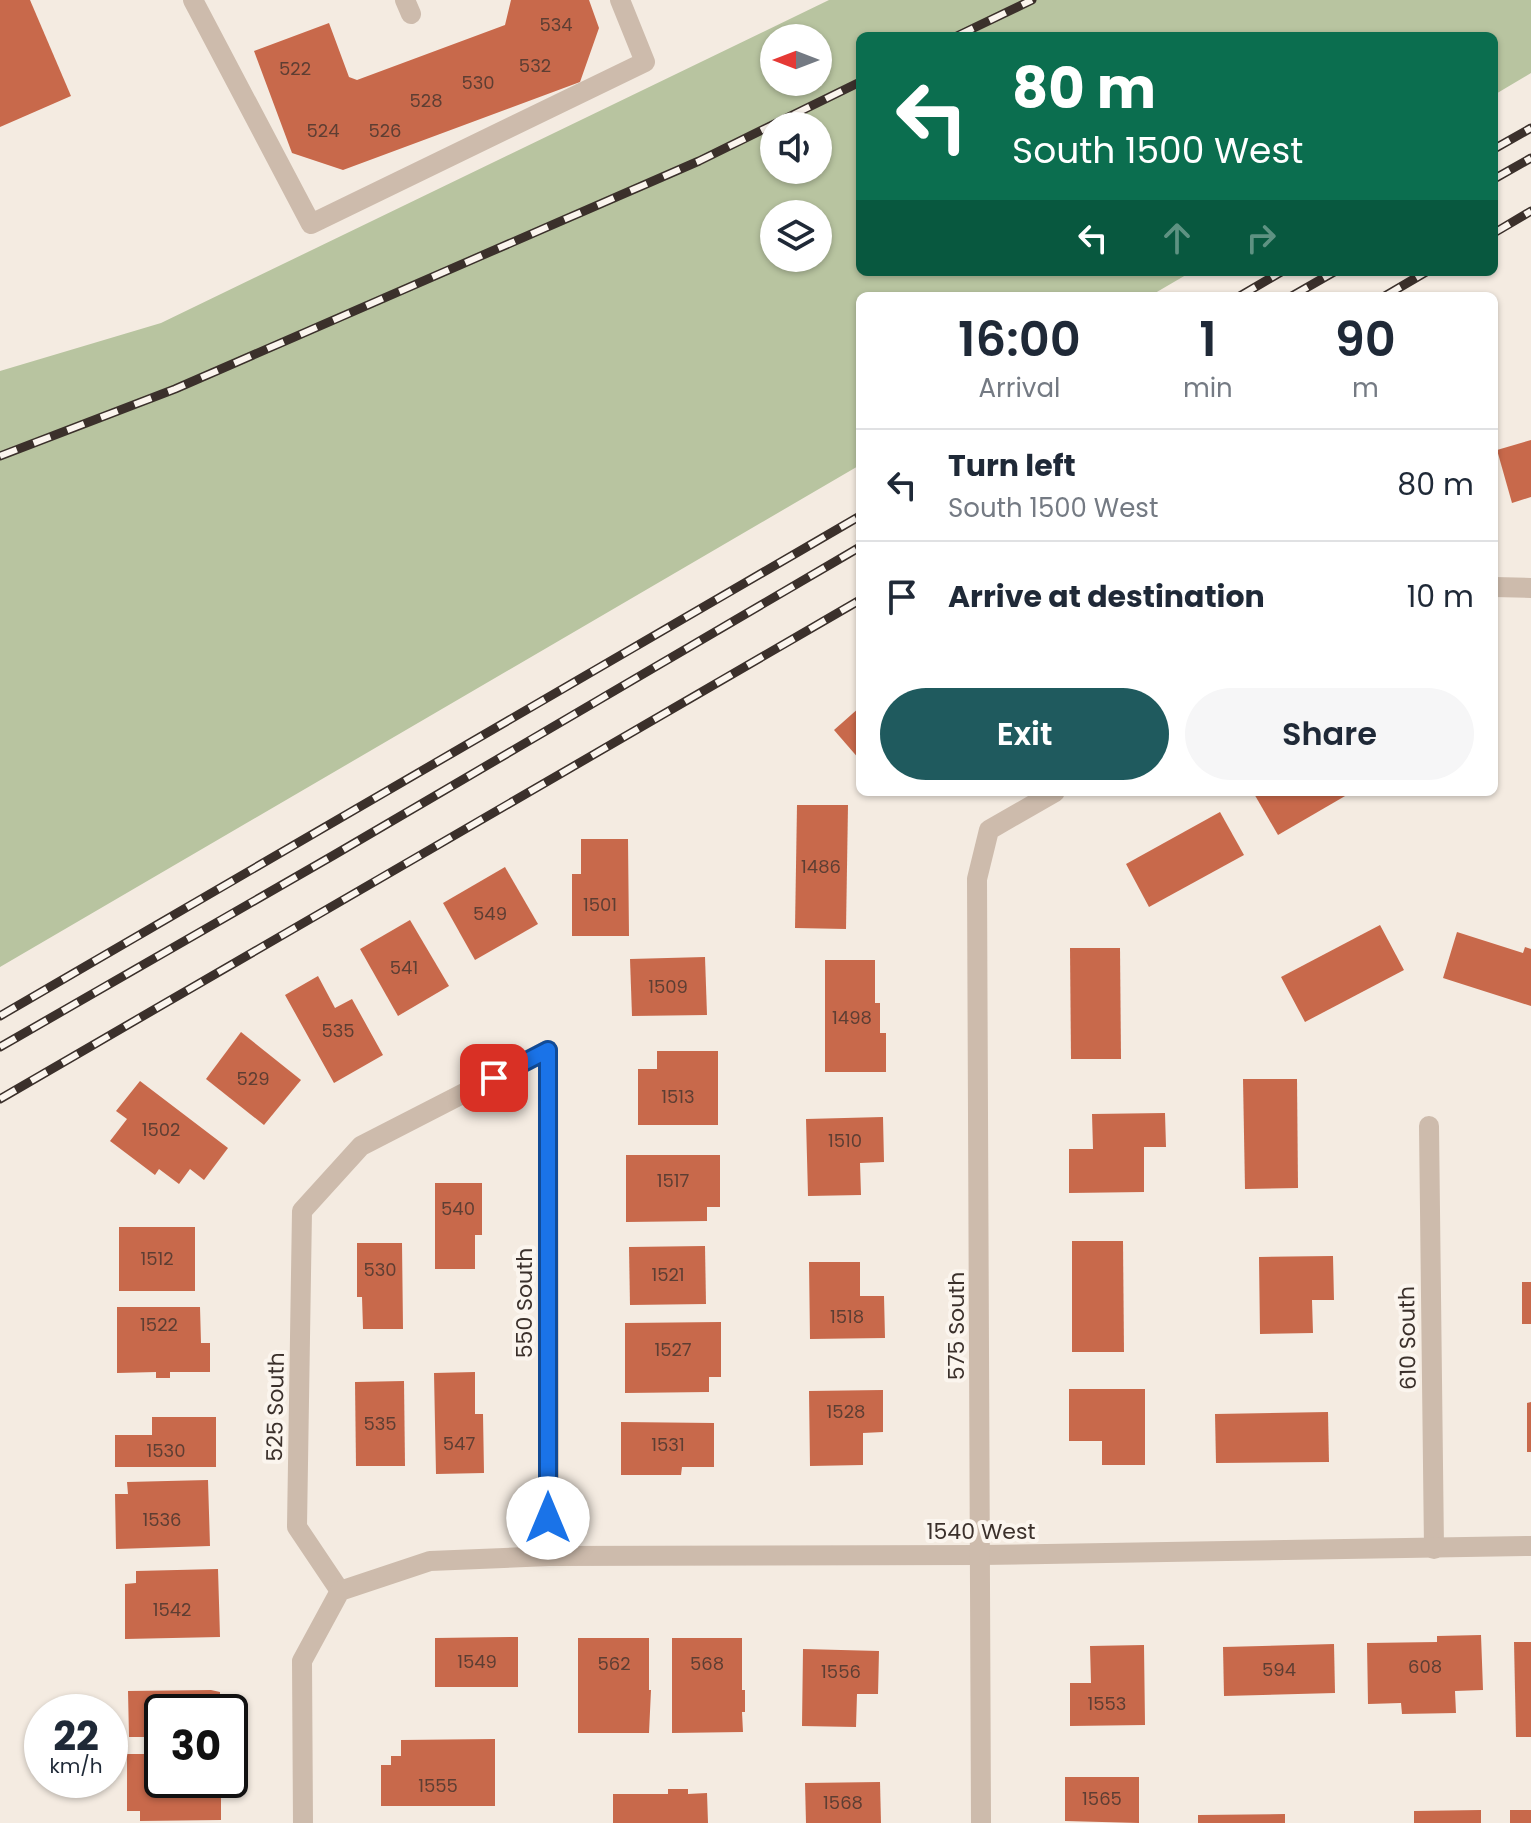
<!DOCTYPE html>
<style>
:root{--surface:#fff;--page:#f6f6f7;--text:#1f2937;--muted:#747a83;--line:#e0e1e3;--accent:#1f5a5e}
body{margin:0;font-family:Poppins,sans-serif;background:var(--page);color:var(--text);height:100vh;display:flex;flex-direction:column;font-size:30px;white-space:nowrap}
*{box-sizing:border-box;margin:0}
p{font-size:26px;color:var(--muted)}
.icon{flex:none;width:44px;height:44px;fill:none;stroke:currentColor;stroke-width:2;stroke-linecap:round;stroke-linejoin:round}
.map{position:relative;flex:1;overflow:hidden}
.drawer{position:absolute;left:856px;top:292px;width:642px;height:504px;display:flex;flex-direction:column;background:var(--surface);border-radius:12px;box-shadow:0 2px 6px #0004}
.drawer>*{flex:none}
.banner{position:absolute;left:856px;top:32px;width:642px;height:244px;border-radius:12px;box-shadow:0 2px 6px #0004;background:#0b6e4f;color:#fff;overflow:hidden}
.needle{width:52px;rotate:270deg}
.controls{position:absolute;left:760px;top:24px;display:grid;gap:16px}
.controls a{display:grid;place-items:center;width:72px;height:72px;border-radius:50%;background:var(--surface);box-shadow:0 2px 6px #0004;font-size:40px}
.speed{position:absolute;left:24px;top:1694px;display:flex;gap:16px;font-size:40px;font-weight:700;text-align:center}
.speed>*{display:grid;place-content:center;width:104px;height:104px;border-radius:50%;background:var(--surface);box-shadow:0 2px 6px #0004;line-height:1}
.speed small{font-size:20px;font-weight:400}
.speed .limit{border:4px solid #111;border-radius:12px;background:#fff;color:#111}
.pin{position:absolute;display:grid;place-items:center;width:68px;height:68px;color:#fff;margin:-34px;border-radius:16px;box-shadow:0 4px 12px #0006}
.me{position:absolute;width:88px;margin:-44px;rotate:0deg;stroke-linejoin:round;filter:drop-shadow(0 0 6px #0008)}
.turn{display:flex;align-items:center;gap:28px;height:168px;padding:0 24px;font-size:36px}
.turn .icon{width:104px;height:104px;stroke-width:2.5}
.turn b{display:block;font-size:56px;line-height:68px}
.lanes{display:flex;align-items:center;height:76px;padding:0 24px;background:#0003;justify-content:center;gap:40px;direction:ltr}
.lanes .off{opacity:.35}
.eta{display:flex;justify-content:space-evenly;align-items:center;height:136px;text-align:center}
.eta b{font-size:48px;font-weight:600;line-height:56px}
.primary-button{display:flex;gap:16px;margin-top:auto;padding:16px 24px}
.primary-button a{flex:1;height:92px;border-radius:48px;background:var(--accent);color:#fff;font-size:32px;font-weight:600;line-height:92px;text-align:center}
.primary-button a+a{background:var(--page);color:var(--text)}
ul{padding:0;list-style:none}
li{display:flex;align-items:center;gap:24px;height:112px;padding:0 24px;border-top:2px solid var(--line)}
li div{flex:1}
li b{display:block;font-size:30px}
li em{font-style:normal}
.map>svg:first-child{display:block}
.green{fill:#b8c4a0;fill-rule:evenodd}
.building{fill:#c8694b}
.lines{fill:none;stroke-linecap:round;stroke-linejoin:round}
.service{stroke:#cdbbac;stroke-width:20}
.minor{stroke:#cdbbac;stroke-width:20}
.rail-casing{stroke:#3b302b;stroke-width:9}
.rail{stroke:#fbf5ee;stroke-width:6;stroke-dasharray:18;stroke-linecap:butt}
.route-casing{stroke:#114b97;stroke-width:20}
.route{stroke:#1a73e8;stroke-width:14}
.labels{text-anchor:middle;stroke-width:8;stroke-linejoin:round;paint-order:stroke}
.number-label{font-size:18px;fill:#5e3e33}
.street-label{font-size:22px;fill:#3b302b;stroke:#fbf5ee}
</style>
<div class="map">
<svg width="1531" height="1823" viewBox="0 0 1531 1823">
<rect width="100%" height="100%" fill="#f4ebe1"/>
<path class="green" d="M829,0H1531V73L1494,95V36H860V272H1191L1150,296H860V465L0,967V371L161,323ZM774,38H818V82H774ZM774,126H818V170H774ZM774,214H818V258H774Z"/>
<g class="building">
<polygon points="0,0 30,0 71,96 0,127"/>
<polygon points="511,0 589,0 599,28 580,82 343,170 292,153 254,51 329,23 349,77 357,80 505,25"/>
<polygon points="1531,440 1531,497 1512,503 1497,450"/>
<polygon points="860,707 860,760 834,730"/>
<polygon points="1253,792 1352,792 1278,835"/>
<polygon points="797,805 848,805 846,929 795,928"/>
<polygon points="1220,812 1244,855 1149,907 1126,864"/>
<polygon points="581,839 628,839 629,936 572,936 572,874 581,874"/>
<polygon points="505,867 538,924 475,960 443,903"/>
<polygon points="410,920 449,986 398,1016 360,949"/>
<polygon points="1380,925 1404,970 1305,1022 1281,977"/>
<polygon points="1457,932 1523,953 1525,947 1531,949 1531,1006 1443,978"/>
<polygon points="1070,948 1120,948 1121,1059 1071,1059"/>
<polygon points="705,957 707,1015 632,1016 630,959"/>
<polygon points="825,960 875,960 875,1003 880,1003 880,1033 886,1033 886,1072 825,1072"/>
<polygon points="318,976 335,1008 352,999 383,1055 334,1083 285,995"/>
<polygon points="241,1032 301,1080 264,1125 206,1079"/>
<polygon points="657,1051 718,1051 718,1125 638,1125 638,1069 657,1069"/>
<polygon points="1243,1079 1297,1079 1298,1188 1245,1189"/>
<polygon points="140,1081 228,1148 204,1180 190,1169 179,1184 159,1169 155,1175 110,1141 127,1119 116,1111"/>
<polygon points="1165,1113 1166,1147 1144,1147 1144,1192 1069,1193 1069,1149 1093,1149 1092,1114"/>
<polygon points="883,1117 884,1162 860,1163 861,1195 808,1196 806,1119"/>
<polygon points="626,1155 720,1155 720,1207 707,1207 707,1221 626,1222"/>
<polygon points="435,1183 482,1183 482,1235 475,1235 475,1269 435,1269"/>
<rect x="119" y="1227" width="76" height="64"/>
<polygon points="1072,1241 1123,1241 1124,1352 1072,1352"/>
<polygon points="357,1243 402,1243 403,1329 363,1329 362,1297 357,1297"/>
<polygon points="705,1246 706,1304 630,1305 629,1247"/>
<polygon points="1333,1256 1334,1300 1312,1300 1313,1333 1260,1334 1259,1257"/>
<polygon points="809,1262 860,1262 860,1296 884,1296 885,1338 810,1339"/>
<rect x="1522" y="1282" width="9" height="42"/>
<polygon points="117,1307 200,1307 201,1343 210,1343 210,1372 170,1372 170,1378 156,1378 156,1372 117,1373"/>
<polygon points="721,1322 721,1377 709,1377 709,1392 625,1393 625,1323"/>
<polygon points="475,1372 475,1414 483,1414 484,1473 436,1474 434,1373"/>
<polygon points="404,1381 405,1466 356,1466 355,1382"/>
<polygon points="1069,1389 1145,1389 1145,1465 1102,1465 1102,1441 1069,1441"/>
<polygon points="883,1390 883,1432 863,1433 863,1465 810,1466 809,1391"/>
<polygon points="1531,1402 1531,1452 1527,1452 1527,1403"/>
<polygon points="1328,1412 1329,1462 1216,1463 1215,1414"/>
<polygon points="152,1417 216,1417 216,1467 115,1467 115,1435 152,1435"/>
<polygon points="621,1422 714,1423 714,1467 682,1467 681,1475 621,1475"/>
<polygon points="208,1480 210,1546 116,1549 115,1494 128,1494 127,1482"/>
<polygon points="218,1569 220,1637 125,1639 125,1584 136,1583 136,1571"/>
<polygon points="1481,1635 1483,1690 1455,1691 1456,1713 1402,1714 1401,1703 1368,1704 1367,1643 1437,1642 1437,1636"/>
<polygon points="518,1637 518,1687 435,1687 435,1638"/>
<polygon points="578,1638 649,1638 649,1690 651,1690 649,1733 578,1733"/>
<polygon points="672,1638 742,1638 742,1690 745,1690 745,1712 742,1712 743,1732 672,1733"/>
<polygon points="1514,1642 1531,1642 1531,1737 1516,1737"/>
<polygon points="1334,1644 1335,1693 1224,1696 1223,1647"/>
<polygon points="1144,1645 1145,1725 1070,1726 1070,1683 1091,1683 1090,1646"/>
<polygon points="803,1649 879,1651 878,1694 857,1694 856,1727 802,1726"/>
<polygon points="211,1690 220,1692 220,1712 162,1712 162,1737 129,1737 128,1691"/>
<polygon points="495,1739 495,1806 381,1806 381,1765 391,1765 391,1756 401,1756 401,1740"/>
<polygon points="127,1754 162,1754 162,1780 221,1780 221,1820 140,1821 140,1811 127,1811"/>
<polygon points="1065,1777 1139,1777 1139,1823 1065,1821"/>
<polygon points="880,1782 881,1823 806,1823 805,1783"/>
<polygon points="668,1789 688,1789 688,1794 707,1793 708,1823 613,1823 613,1794 668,1794"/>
<polygon points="1481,1810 1481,1823 1414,1823 1414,1811"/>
<rect x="1510" y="1810" width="21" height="13"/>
<polygon points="1285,1814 1285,1823 1198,1823 1198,1815"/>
</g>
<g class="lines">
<g class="service">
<polyline points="193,0 311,224 645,62 620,0"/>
<polyline points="405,0 411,14"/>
</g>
<g class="minor">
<polyline points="1494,587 1531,588"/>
<polyline points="1429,1126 1434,1549"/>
<polyline points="340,1591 297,1527 302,1211 361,1146 548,1050 549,1556"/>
<polyline points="303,1823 302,1661 340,1591 430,1561 549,1556 981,1555 1531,1546"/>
<polyline points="981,1823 977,879 989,830 1055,792"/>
</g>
<defs>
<g id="rail">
<polyline points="957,36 1032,0"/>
<polyline points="1494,149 1531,128"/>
<polyline points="1494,179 1531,158"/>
<polyline points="1494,233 1531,211"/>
<polyline points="1240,296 1281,272"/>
<polyline points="1292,296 1334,272"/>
<polyline points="1385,296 1426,272"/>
<polyline points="0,456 175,389 699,161 860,82"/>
<polyline points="0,1016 860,516"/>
<polyline points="0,1047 334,855 860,547"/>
<polyline points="0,1099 860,600"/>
</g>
</defs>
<use href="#rail" class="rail-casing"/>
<use href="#rail" class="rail"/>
</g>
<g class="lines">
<defs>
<polyline id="route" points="494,1078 548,1050 548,1518"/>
</defs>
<use href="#route" class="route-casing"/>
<use href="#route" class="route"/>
</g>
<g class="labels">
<g class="number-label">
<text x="556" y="31">534</text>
<text x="535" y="72">532</text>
<text x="295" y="75">522</text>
<text x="478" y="89">530</text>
<text x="426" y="107">528</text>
<text x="323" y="137">524</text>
<text x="385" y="137">526</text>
<text x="821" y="873">1486</text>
<text x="600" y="911">1501</text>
<text x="490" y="920">549</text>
<text x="404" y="974">541</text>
<text x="668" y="993">1509</text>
<text x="852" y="1024">1498</text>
<text x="338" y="1037">535</text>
<text x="253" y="1085">529</text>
<text x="678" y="1103">1513</text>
<text x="161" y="1136">1502</text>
<text x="845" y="1147">1510</text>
<text x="673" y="1187">1517</text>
<text x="458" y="1215">540</text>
<text x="157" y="1265">1512</text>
<text x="380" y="1276">530</text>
<text x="668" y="1281">1521</text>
<text x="847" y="1323">1518</text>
<text x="159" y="1331">1522</text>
<text x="673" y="1356">1527</text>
<text x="846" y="1418">1528</text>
<text x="380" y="1430">535</text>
<text x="459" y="1450">547</text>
<text x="668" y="1451">1531</text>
<text x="166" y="1457">1530</text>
<text x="162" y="1526">1536</text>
<text x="172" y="1616">1542</text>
<text x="477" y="1668">1549</text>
<text x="614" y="1670">562</text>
<text x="707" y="1670">568</text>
<text x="1425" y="1673">608</text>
<text x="1279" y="1676">594</text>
<text x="841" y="1678">1556</text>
<text x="1107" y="1710">1553</text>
<text x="438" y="1792">1555</text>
<text x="1102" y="1805">1565</text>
<text x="843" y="1809">1568</text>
</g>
<g class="street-label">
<text transform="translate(524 1303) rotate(-90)" y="8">550 South</text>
<text transform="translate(956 1326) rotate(-90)" y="8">575 South</text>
<text transform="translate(1407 1338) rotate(-91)" y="8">610 South</text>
<text transform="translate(275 1407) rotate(-89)" y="8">525 South</text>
<text x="981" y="1539">1540 West</text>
</g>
</g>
</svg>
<div class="controls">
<a><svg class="needle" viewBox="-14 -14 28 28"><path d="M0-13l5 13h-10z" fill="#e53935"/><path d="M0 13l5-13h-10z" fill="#747a83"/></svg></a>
<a><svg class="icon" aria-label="sound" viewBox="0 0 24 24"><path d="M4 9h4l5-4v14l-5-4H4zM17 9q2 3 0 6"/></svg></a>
<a><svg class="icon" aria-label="layers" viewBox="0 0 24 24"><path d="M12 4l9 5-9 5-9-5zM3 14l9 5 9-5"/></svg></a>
</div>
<div class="speed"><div>22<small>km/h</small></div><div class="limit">30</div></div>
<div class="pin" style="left:494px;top:1078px;background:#d93025"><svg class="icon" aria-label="arrive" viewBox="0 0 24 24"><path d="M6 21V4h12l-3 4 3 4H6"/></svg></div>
<svg class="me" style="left:548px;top:1518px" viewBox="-20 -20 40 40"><circle r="19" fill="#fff"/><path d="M0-13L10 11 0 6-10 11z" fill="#1a73e8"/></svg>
<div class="banner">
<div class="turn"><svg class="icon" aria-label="left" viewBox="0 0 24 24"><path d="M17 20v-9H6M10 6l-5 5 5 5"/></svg><div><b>80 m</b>South 1500 West</div></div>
<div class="lanes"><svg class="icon" aria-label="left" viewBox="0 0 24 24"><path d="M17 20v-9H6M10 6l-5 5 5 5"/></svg><svg class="icon off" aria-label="ahead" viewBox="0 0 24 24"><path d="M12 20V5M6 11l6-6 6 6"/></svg><svg class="icon off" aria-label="right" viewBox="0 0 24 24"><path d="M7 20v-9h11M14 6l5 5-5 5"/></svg></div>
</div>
<section class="drawer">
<div class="eta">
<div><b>16:00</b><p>Arrival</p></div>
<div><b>1</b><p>min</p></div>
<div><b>90</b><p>m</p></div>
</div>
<ul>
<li><svg class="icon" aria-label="left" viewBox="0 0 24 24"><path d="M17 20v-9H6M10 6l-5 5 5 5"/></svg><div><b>Turn left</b><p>South 1500 West</p></div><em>80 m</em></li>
<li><svg class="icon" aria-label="arrive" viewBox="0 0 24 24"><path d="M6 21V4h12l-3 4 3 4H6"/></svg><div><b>Arrive at destination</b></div><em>10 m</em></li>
</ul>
<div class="primary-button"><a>Exit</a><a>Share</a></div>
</section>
</div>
